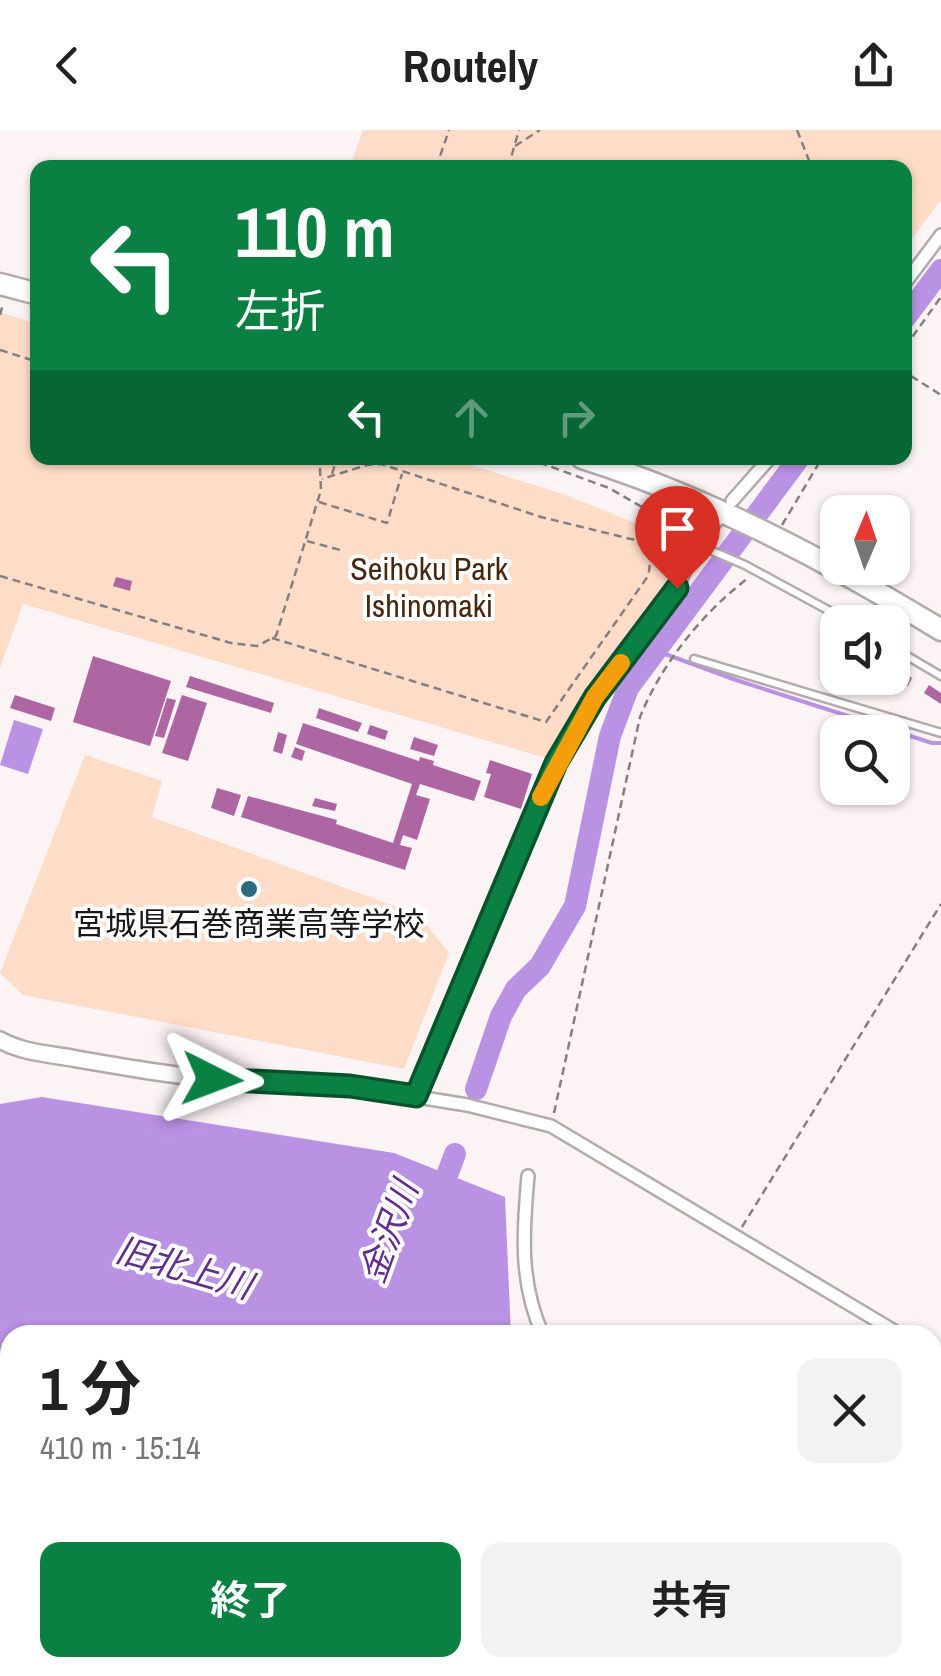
<!DOCTYPE html>
<html lang="ja">
<meta charset="utf-8">
<style>
:root{--surface:#fff;--page:#f2f2f2;--text:#222;--muted:#767676;--accent:#0b8043}
body{margin:0;font-family:"Archivo Narrow","Noto Sans JP",sans-serif;background:var(--page);color:var(--text);height:100vh;display:flex;flex-direction:column;font-size:38px;white-space:nowrap}
*{box-sizing:border-box;margin:0}
p{font-size:32px;color:var(--muted)}
.icon{flex:none;width:55px;height:55px;fill:none;stroke:currentColor;stroke-width:2;stroke-linecap:round;stroke-linejoin:round}
.map{position:relative;flex:1;overflow:hidden}
.drawer{position:absolute;left:0px;top:1195px;width:942px;height:352px;display:flex;flex-direction:column;background:var(--surface);border-radius:30px 30px 0 0;box-shadow:0 2px 8px #0004}
.drawer>*{flex:none}
.guide{position:absolute;left:30px;top:30px;width:882px;height:305px;border-radius:20px;box-shadow:0 2px 8px #0004;background:#0b8043;color:#fff;overflow:hidden}
.needle{width:65px;rotate:2deg}
.controls{position:absolute;left:820px;top:365px;display:grid;gap:20px}
.controls a{display:grid;place-items:center;width:90px;height:90px;border-radius:20px;background:var(--surface);box-shadow:0 2px 8px #0004;font-size:50px}
.pin{position:absolute;display:grid;place-items:center;width:85px;height:85px;color:#fff;margin:-102px -42px;border-radius:50% 50% 50% 0;rotate:-45deg;box-shadow:0 0 10px #0007}
.pin .icon{rotate:45deg}
.me{position:absolute;width:110px;margin:-55px;rotate:93deg;stroke-linejoin:round;filter:drop-shadow(0 0 8px #0008)}
.turn{display:flex;align-items:center;gap:35px;height:210px;padding:0 40px;font-size:45px}
.turn .icon{width:130px;height:130px;stroke-width:2.5}
.turn b{display:block;font-size:70px;line-height:85px}
.lanes{display:flex;align-items:center;height:95px;padding:0 40px;background:#0003;justify-content:center;gap:50px;direction:ltr}
.lanes .off{opacity:.35}
.round{display:grid;place-items:center;flex:none;width:105px;height:105px;border-radius:20px;background:var(--page)}
.overview{display:flex;align-items:center;justify-content:space-between;height:170px;padding:0 40px}
h1{font-size:60px;font-weight:700;line-height:75px}
.action{display:flex;gap:20px;margin-top:auto;padding:20px 40px}
.action a{flex:1;height:115px;border-radius:20px;background:var(--accent);color:#fff;font-size:40px;font-weight:700;line-height:115px;text-align:center}
.action a+a{background:var(--page);color:var(--text)}
header{display:flex;justify-content:space-between;align-items:center;height:130px;padding:0 40px;background:var(--surface);font-size:45px;font-weight:700}
.map>svg:first-child{display:block}
.green{fill:#fddcc8}
.water{fill:#b992e3}
.lines{fill:none;stroke-linecap:round;stroke-linejoin:round}
.stream{stroke:#b992e3;stroke-width:4}
.river{stroke:#b992e3;stroke-width:22}
.building{fill:#ae66a3}
.lane-casing{stroke:#b2aaac;stroke-width:11}
.street-casing{stroke:#b2aaac;stroke-width:16}
.secondary-casing{stroke:#b2aaac;stroke-width:20}
.primary-casing{stroke:#b2aaac;stroke-width:22}
.highway-casing{stroke:#b2aaac;stroke-width:25}
.path{stroke:#857f80;stroke-width:2.5;stroke-dasharray:8 5;stroke-linecap:butt}
.lane{stroke:#fff;stroke-width:6}
.street{stroke:#fff;stroke-width:11}
.secondary{stroke:#fff;stroke-width:15}
.primary{stroke:#fff;stroke-width:18}
.highway{stroke:#fff;stroke-width:20}
.route-casing{stroke:#07532c;stroke-width:25}
.route{stroke:#0b8043;stroke-width:18}
.slow{stroke:#f59e0b;stroke-width:18}
.poi-dot{fill:#2d6b81;stroke:#fff;stroke-width:4}
.labels{text-anchor:middle;stroke-width:8;stroke-linejoin:round;paint-order:stroke}
.park-label{font-size:32px;fill:#48270f;stroke:#fff}
.poi-label{font-size:32px;fill:#1a1718;stroke:#fff}
.water-label{font-size:35px;font-style:italic;fill:#612e8d;stroke:#fff}
</style>
<header><svg class="icon" aria-label="back" viewBox="0 0 24 24"><path d="M15 5l-7 7 7 7"/></svg>Routely<svg class="icon" aria-label="share" viewBox="0 0 24 24"><path d="M12 15V3M7 8l5-5 5 5M5 13v7h14v-7"/></svg></header>
<div class="map">
<svg width="941" height="1546" viewBox="0 0 941 1546">
<rect width="100%" height="100%" fill="#fcf3f5"/>
<g class="green">
<polygon points="363,0 941,0 941,70 905,118 905,38 350,37"/>
<polygon points="0,182 37,194 38,328 449,328 563,364 688,414 672,452 549,629 23,474 0,538"/>
<polygon points="85,625 162,651 152,687 419,785 449,823 404,939 23,865 0,843"/>
</g>
<g class="water">
<polygon points="14,590 43,599 28,644 0,635"/>
<polygon points="42,967 394,1023 505,1067 511,1205 10,1205 10,1326 0,1324 0,974"/>
<polygon points="468,1538 815,1538 826,1546 474,1546"/>
</g>
<g class="lines">
<polyline class="stream" points="657,521 736,550 932,613 941,613"/>
<g class="river">
<polyline points="905,188 941,140"/>
<polyline points="476,959 501,886 516,859 540,836 575,776 610,606 628,558 799,328"/>
<polyline points="437,1072 455,1024"/>
</g>
</g>
<g class="building">
<polygon points="116,447 132,451 130,461 113,456"/>
<polygon points="93,526 171,551 150,616 73,592"/>
<polygon points="897,538 912,548 908,556 893,546"/>
<polygon points="190,546 274,573 271,583 186,557"/>
<polygon points="929,555 941,563 941,574 924,563"/>
<polygon points="15,565 55,578 51,591 10,578"/>
<polygon points="182,565 207,573 188,631 162,623"/>
<polygon points="167,568 176,570 164,608 155,606"/>
<polygon points="319,578 362,593 358,602 316,588"/>
<polygon points="303,593 419,631 420,627 434,631 433,635 481,651 474,671 420,654 416,665 430,669 417,710 403,705 400,715 412,718 405,740 241,687 248,666 337,690 336,694 393,713 412,654 296,614"/>
<polygon points="370,595 388,601 385,610 367,604"/>
<polygon points="278,602 287,605 282,624 273,621"/>
<polygon points="414,607 438,615 434,626 410,619"/>
<polygon points="295,617 305,621 302,631 291,627"/>
<polygon points="490,630 532,644 521,679 484,667 491,644 486,643"/>
<polygon points="217,658 241,665 234,686 211,678"/>
<polygon points="315,668 337,674 335,681 312,676"/>
<polygon points="932,1264 941,1269 941,1278 935,1287"/>
<polygon points="0,1432 10,1434 10,1450 5,1449 7,1442 0,1440"/>
<polygon points="82,1538 117,1538 113,1546 99,1546"/>
<polygon points="166,1538 188,1538 184,1546 177,1546 179,1544"/>
<polygon points="239,1538 263,1538 260,1544 252,1540 246,1544 238,1540"/>
<polygon points="279,1538 283,1538 299,1546 275,1546"/>
</g>
<g class="lines">
<defs>
<g id="lane">
<polyline points="699,410 710,420 745,435 850,492"/>
<polyline points="892,517 941,546"/>
<polyline points="694,529 941,603"/>
<polyline points="932,1501 941,1505"/>
<polyline points="14,1546 18,1538"/>
</g>
<g id="street">
<polyline points="905,153 941,105"/>
<polyline points="732,371 770,328"/>
<polyline points="234,951 350,956 467,975 551,996 901,1205"/>
<polyline points="417,966 557,633 595,567 677,458 699,410 723,384"/>
<path d="M528,1046C523,1101 519,1153 543,1205"/>
<polyline points="932,1223 941,1228"/>
<polyline points="298,1538 314,1546"/>
<polyline points="855,1538 866,1546"/>
<polyline points="127,1546 131,1538"/>
</g>
<path id="secondary" d="M0,910C23,923 51,924 77,929C129,938 181,947 234,951"/>
<g id="primary">
<polyline points="932,1373 941,1357"/>
<polyline points="844,1546 848,1538"/>
</g>
<g id="highway">
<polyline points="0,154 38,164"/>
<path d="M582,328C709,368 828,431 941,500"/>
</g>
</defs>
<use href="#lane" class="lane-casing"/>
<use href="#street" class="street-casing"/>
<use href="#secondary" class="secondary-casing"/>
<use href="#primary" class="primary-casing"/>
<use href="#highway" class="highway-casing"/>
<g class="path">
<polyline points="797,0 812,38"/>
<polyline points="515,16 540,0"/>
<polyline points="436,38 449,0"/>
<polyline points="508,38 519,0"/>
<polyline points="0,185 3,174"/>
<polyline points="905,217 941,167"/>
<polyline points="0,220 38,232"/>
<polyline points="911,246 941,265"/>
<polyline points="527,328 609,358 689,404"/>
<polyline points="332,344 337,328"/>
<polyline points="319,372 387,393 402,344"/>
<polyline points="782,395 822,328"/>
<polyline points="307,411 344,421"/>
<polyline points="651,427 682,416"/>
<polyline points="0,446 231,513 257,516 276,506 321,360 320,339 313,328"/>
<path d="M272,508L546,592L648,446C652,430 649,419 635,410L541,387L381,334L367,335L322,349"/>
<path d="M554,983L640,587C661,535 702,483 747,449"/>
<polyline points="742,1097 941,774"/>
<polyline points="0,1399 10,1401"/>
<polyline points="352,1538 365,1546"/>
</g>
<use href="#lane" class="lane"/>
<use href="#street" class="street"/>
<use href="#secondary" class="secondary"/>
<use href="#primary" class="primary"/>
<use href="#highway" class="highway"/>
</g>
<g class="lines">
<defs>
<polyline id="route" points="212,949 350,956 416,966 556,633 595,567 677,458"/>
</defs>
<use href="#route" class="route-casing"/>
<use href="#route" class="route"/>
<polyline class="slow" points="541,667 595,567 621,533"/>
</g>
<circle class="poi-dot" cx="249" cy="759" r="10"/>
<g class="labels">
<g class="park-label">
<text x="429" y="450">Seihoku Park<tspan x="429" dy="37">Ishinomaki</tspan></text>
</g>
<g class="poi-label">
<text x="249" y="805">宮城県石巻商業高等学校</text>
</g>
<g class="water-label">
<text transform="translate(389 1102) rotate(-70)" y="12">金沢川</text>
<text transform="translate(184 1138) rotate(16)" y="12">旧北上川</text>
</g>
</g>
</svg>
<div class="controls">
<a><svg class="needle" viewBox="-14 -14 28 28"><path d="M0-13l5 13h-10z" fill="#e53935"/><path d="M0 13l5-13h-10z" fill="#767676"/></svg></a>
<a><svg class="icon" aria-label="sound" viewBox="0 0 24 24"><path d="M4 9h4l5-4v14l-5-4H4zM17 9q2 3 0 6"/></svg></a>
<a><svg class="icon" aria-label="search" viewBox="0 0 24 24"><circle cx="10" cy="10" r="6"/><path d="M15 15l6 6"/></svg></a>
</div>
<div class="pin" style="left:677px;top:458px;background:#d93025"><svg class="icon" aria-label="arrive" viewBox="0 0 24 24"><path d="M6 21V4h12l-3 4 3 4H6"/></svg></div>
<svg class="me" style="left:212px;top:949px" viewBox="-20 -20 40 40"><path d="M0-17L14 15 0 8-14 15z" fill="#0b8043" stroke="#fff" stroke-width="4"/></svg>
<div class="guide">
<div class="turn"><svg class="icon" aria-label="left" viewBox="0 0 24 24"><path d="M17 20v-9H6M10 6l-5 5 5 5"/></svg><div><b>110 m</b>左折</div></div>
<div class="lanes"><svg class="icon" aria-label="left" viewBox="0 0 24 24"><path d="M17 20v-9H6M10 6l-5 5 5 5"/></svg><svg class="icon off" aria-label="ahead" viewBox="0 0 24 24"><path d="M12 20V5M6 11l6-6 6 6"/></svg><svg class="icon off" aria-label="right" viewBox="0 0 24 24"><path d="M7 20v-9h11M14 6l5 5-5 5"/></svg></div>
</div>
<section class="drawer">
<div class="overview"><div><h1>1 分</h1><p>410 m · 15:14</p></div><a class="round"><svg class="icon" aria-label="close" viewBox="0 0 24 24"><path d="M6 6l12 12M18 6L6 18"/></svg></a></div>
<div class="action"><a>終了</a><a>共有</a></div>
</section>
</div>
